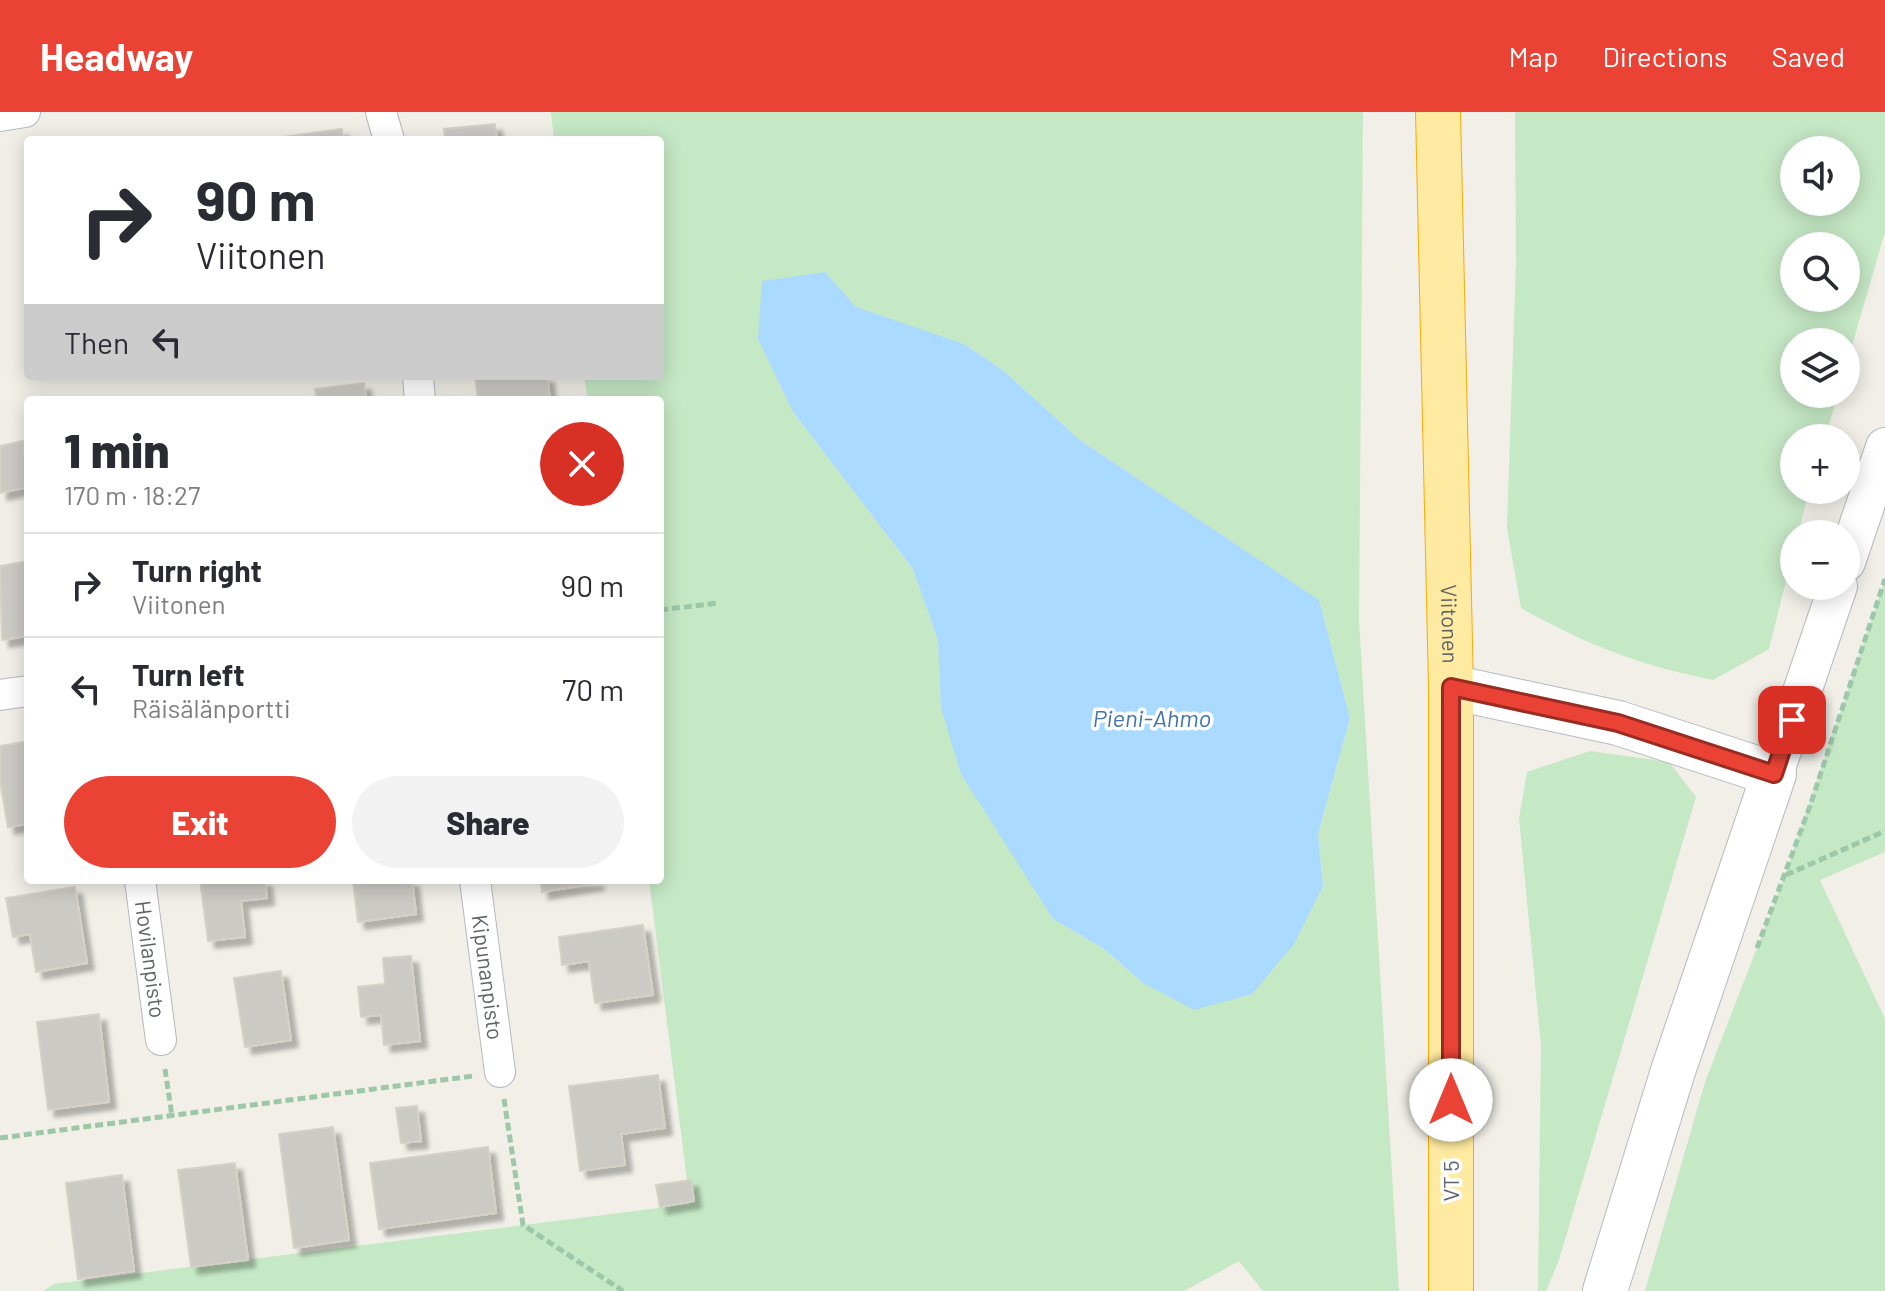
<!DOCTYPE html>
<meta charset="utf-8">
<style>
:root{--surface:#fff;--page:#f2f2f3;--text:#2b2b33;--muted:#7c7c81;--line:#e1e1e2;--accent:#ea4335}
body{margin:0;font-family:Barlow,sans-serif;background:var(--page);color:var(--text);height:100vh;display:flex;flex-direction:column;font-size:30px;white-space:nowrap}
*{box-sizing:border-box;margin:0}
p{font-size:26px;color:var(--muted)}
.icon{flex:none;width:44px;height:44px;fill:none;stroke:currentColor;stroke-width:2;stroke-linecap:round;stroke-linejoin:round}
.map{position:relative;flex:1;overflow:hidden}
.details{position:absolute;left:24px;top:284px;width:640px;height:488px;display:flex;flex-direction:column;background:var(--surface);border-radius:8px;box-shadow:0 4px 20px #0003}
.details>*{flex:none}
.banner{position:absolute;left:24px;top:24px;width:640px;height:244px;border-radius:8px;box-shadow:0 4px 20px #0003;background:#fff;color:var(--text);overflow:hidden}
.tools{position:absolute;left:1780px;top:24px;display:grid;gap:16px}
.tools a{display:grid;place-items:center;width:80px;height:80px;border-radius:50%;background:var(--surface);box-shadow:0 4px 20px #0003;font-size:40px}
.pin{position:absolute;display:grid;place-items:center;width:68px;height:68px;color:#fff;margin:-34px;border-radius:16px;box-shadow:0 4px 12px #0006}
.me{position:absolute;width:88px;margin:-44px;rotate:0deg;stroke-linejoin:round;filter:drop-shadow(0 0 6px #0008)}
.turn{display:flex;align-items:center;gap:28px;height:168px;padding:0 40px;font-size:36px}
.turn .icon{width:104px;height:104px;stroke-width:2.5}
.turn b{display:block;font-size:56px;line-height:68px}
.then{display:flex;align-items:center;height:76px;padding:0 40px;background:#0003;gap:16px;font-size:30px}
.round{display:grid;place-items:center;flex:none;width:84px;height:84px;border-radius:42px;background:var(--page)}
.headline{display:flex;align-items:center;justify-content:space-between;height:136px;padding:0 40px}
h1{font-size:48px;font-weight:800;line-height:60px}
.action{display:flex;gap:16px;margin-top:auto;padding:16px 40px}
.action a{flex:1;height:92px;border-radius:48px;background:var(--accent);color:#fff;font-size:32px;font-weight:800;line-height:92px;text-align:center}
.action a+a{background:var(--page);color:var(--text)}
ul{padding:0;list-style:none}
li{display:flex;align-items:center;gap:24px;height:104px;padding:0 40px;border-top:2px solid var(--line)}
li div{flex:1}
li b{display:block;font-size:30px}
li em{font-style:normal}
header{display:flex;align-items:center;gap:48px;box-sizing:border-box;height:112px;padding:0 40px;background:var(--accent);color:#fff}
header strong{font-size:38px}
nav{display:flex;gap:44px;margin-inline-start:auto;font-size:28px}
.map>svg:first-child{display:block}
.green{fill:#c5e8c5;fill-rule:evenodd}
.water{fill:#aadaff}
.building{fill:#cccac5;stroke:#d6d1c6;stroke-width:2;filter:url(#shadow)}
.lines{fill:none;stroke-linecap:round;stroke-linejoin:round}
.minor-casing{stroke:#b5b8bc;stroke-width:32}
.tertiary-casing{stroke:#b5b8bc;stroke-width:40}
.secondary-casing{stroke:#b6babf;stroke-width:46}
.trunk-casing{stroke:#f9ab00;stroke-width:46}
.path{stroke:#9cc7a9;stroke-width:5;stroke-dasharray:8 4;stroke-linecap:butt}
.minor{stroke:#fff;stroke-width:30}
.tertiary{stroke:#fff;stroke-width:38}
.secondary{stroke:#fff;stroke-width:44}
.trunk{stroke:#feeaa1;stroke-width:44}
.route-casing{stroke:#982c22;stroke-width:20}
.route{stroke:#ea4335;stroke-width:14}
.labels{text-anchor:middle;stroke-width:7;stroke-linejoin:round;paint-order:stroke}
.street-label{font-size:22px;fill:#5f6368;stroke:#fff}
.water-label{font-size:24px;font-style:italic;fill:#4174aa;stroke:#fff}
</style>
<header>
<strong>Headway</strong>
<nav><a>Map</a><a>Directions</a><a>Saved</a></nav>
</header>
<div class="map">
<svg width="1885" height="1179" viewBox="0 0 1885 1179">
<defs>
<filter id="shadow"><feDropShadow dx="7" dy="7" stdDeviation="2" flood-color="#0004"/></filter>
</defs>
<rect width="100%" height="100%" fill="#f1efe8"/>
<g class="green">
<path d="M551,0H1363L1359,508L1399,1179H1263L1239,1149L1184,1179H43L54,1172L690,1092L649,768H660V288H588L584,264H660V28H554ZM825,160L855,195L965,233L1004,259L1080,328L1319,489L1350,606L1318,722L1323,774L1143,871L1104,837L1053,807L941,596L938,529L913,457L793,300Z"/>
<path d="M1515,0H1885V120L1846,254V230H1794V282H1838L1825,326H1794V378H1809L1798,422H1794V437L1769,537L1713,568C1636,552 1590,534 1521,496L1507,416L1516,149ZM1846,38V90H1794V38ZM1846,134V186H1794V134Z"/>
<polygon points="1885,467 1885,740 1820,768 1885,907 1885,1179 1645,1179 1705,970 1785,763"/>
<polygon points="1590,639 1669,650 1696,685 1559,1148 1546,1179 1538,1179 1541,934 1519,706 1527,660"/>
</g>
<polygon class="water" points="825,160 856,195 964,232 1004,259 1080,328 1319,488 1350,606 1318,722 1323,774 1294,832 1252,882 1194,898 1143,871 1104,837 1053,807 961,662 941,596 938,529 913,457 793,300 758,227 762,169"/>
<g class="building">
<polygon points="495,12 497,28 445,28 444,17"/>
<polygon points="342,17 343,28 284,28 283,25"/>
<polygon points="475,264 547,264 550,288 478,287"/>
<polygon points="364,271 366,288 317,288 315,277"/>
<polygon points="23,329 28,375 0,381 0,334"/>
<polygon points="28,449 28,524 2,528 0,454"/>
<polygon points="28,629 28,712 8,715 0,670 0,634"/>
<polygon points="200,768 265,768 267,786 241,789 245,825 208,829"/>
<polygon points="353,768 412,768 416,802 358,810"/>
<polygon points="540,768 597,768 597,771 542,780"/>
<polygon points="75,775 87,851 36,860 30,822 13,825 6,786"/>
<polygon points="643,813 653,883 595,891 589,849 562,853 559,825"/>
<polygon points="411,844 420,929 384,933 381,903 361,905 358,875 385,872 383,846"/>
<polygon points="281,859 291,928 245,935 234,866"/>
<polygon points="99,902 109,990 48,998 37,910"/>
<polygon points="658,963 665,1016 621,1022 625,1053 580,1059 569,974"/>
<polygon points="417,994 421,1029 401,1031 396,996"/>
<polygon points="333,1015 349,1128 294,1136 279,1022"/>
<polygon points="488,1035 496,1101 379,1117 370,1051"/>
<polygon points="235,1051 248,1148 191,1155 178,1058"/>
<polygon points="122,1063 134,1159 78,1167 66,1071"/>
<polygon points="691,1068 694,1089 660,1095 656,1073"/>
</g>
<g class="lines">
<defs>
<g id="minor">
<polyline points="381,0 389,28"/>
<polyline points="0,4 25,0"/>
<polyline points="418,264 420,288"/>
<polyline points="0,583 28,579"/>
<path id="s1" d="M140,768L161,928"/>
<path id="s2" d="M475,768L500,960"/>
</g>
<g id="tertiary">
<polyline points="1846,450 1885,335"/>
<polyline points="1774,662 1838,474"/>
</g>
<polyline id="secondary" points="1451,575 1618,611 1774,662 1673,959 1605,1179"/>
<g id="trunk">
<path id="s3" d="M1438,0L1451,575V1179"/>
</g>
</defs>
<use href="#minor" class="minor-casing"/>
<use href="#tertiary" class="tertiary-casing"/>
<use href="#secondary" class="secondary-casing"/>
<use href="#trunk" class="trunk-casing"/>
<g class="path">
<polyline points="660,498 718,491"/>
<polyline points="1786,763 1885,719"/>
<polyline points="1757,836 1810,694 1885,467"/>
<polyline points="165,957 172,1004"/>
<polyline points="504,987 523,1113 623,1179"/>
<polyline points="0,1026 473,964"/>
</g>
<use href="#minor" class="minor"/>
<use href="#tertiary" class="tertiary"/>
<use href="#secondary" class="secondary"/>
<use href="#trunk" class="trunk"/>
</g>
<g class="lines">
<defs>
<polyline id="route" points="1451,988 1451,575 1618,611 1774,662 1792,608"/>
</defs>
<use href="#route" class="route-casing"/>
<use href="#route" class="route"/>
</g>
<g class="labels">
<g class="street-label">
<text dy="8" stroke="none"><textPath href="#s3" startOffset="512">Viitonen</textPath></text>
<text dy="8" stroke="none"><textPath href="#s1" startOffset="80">Hovilanpisto</textPath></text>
<text dy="8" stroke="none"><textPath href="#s2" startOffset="98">Kipunanpisto</textPath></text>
<text transform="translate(1451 1069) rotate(-90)" y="8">VT 5</text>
</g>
<g class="water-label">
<text x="1152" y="615">Pieni-Ahmo</text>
</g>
</g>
</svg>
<div class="tools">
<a><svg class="icon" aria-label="sound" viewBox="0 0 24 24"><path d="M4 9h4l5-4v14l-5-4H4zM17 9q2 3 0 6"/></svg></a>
<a><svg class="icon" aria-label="search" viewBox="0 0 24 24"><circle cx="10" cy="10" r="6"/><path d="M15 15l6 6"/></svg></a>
<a><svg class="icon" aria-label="layers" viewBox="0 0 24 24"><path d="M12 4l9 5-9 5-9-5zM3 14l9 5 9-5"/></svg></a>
<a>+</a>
<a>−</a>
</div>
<div class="pin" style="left:1792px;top:608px;background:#d93025"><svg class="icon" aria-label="arrive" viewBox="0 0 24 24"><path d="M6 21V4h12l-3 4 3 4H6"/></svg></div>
<svg class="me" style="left:1451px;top:988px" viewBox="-20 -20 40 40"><circle r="19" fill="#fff"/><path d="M0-13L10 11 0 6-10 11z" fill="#ea4335"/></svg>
<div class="banner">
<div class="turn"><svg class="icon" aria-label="right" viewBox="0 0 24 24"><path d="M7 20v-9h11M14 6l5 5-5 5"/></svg><div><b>90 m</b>Viitonen</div></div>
<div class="then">Then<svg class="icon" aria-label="left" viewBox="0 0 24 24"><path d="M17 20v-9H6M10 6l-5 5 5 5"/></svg></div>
</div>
<section class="details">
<div class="headline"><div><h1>1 min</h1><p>170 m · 18:27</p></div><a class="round" style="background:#d93025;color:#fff"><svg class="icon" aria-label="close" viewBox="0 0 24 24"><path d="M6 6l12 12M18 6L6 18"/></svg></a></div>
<ul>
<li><svg class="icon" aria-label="right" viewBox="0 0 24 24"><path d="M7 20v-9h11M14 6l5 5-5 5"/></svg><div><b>Turn right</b><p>Viitonen</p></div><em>90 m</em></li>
<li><svg class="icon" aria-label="left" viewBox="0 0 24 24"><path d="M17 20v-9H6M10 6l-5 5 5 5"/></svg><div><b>Turn left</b><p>Räisälänportti</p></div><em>70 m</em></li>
</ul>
<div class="action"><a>Exit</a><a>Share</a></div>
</section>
</div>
